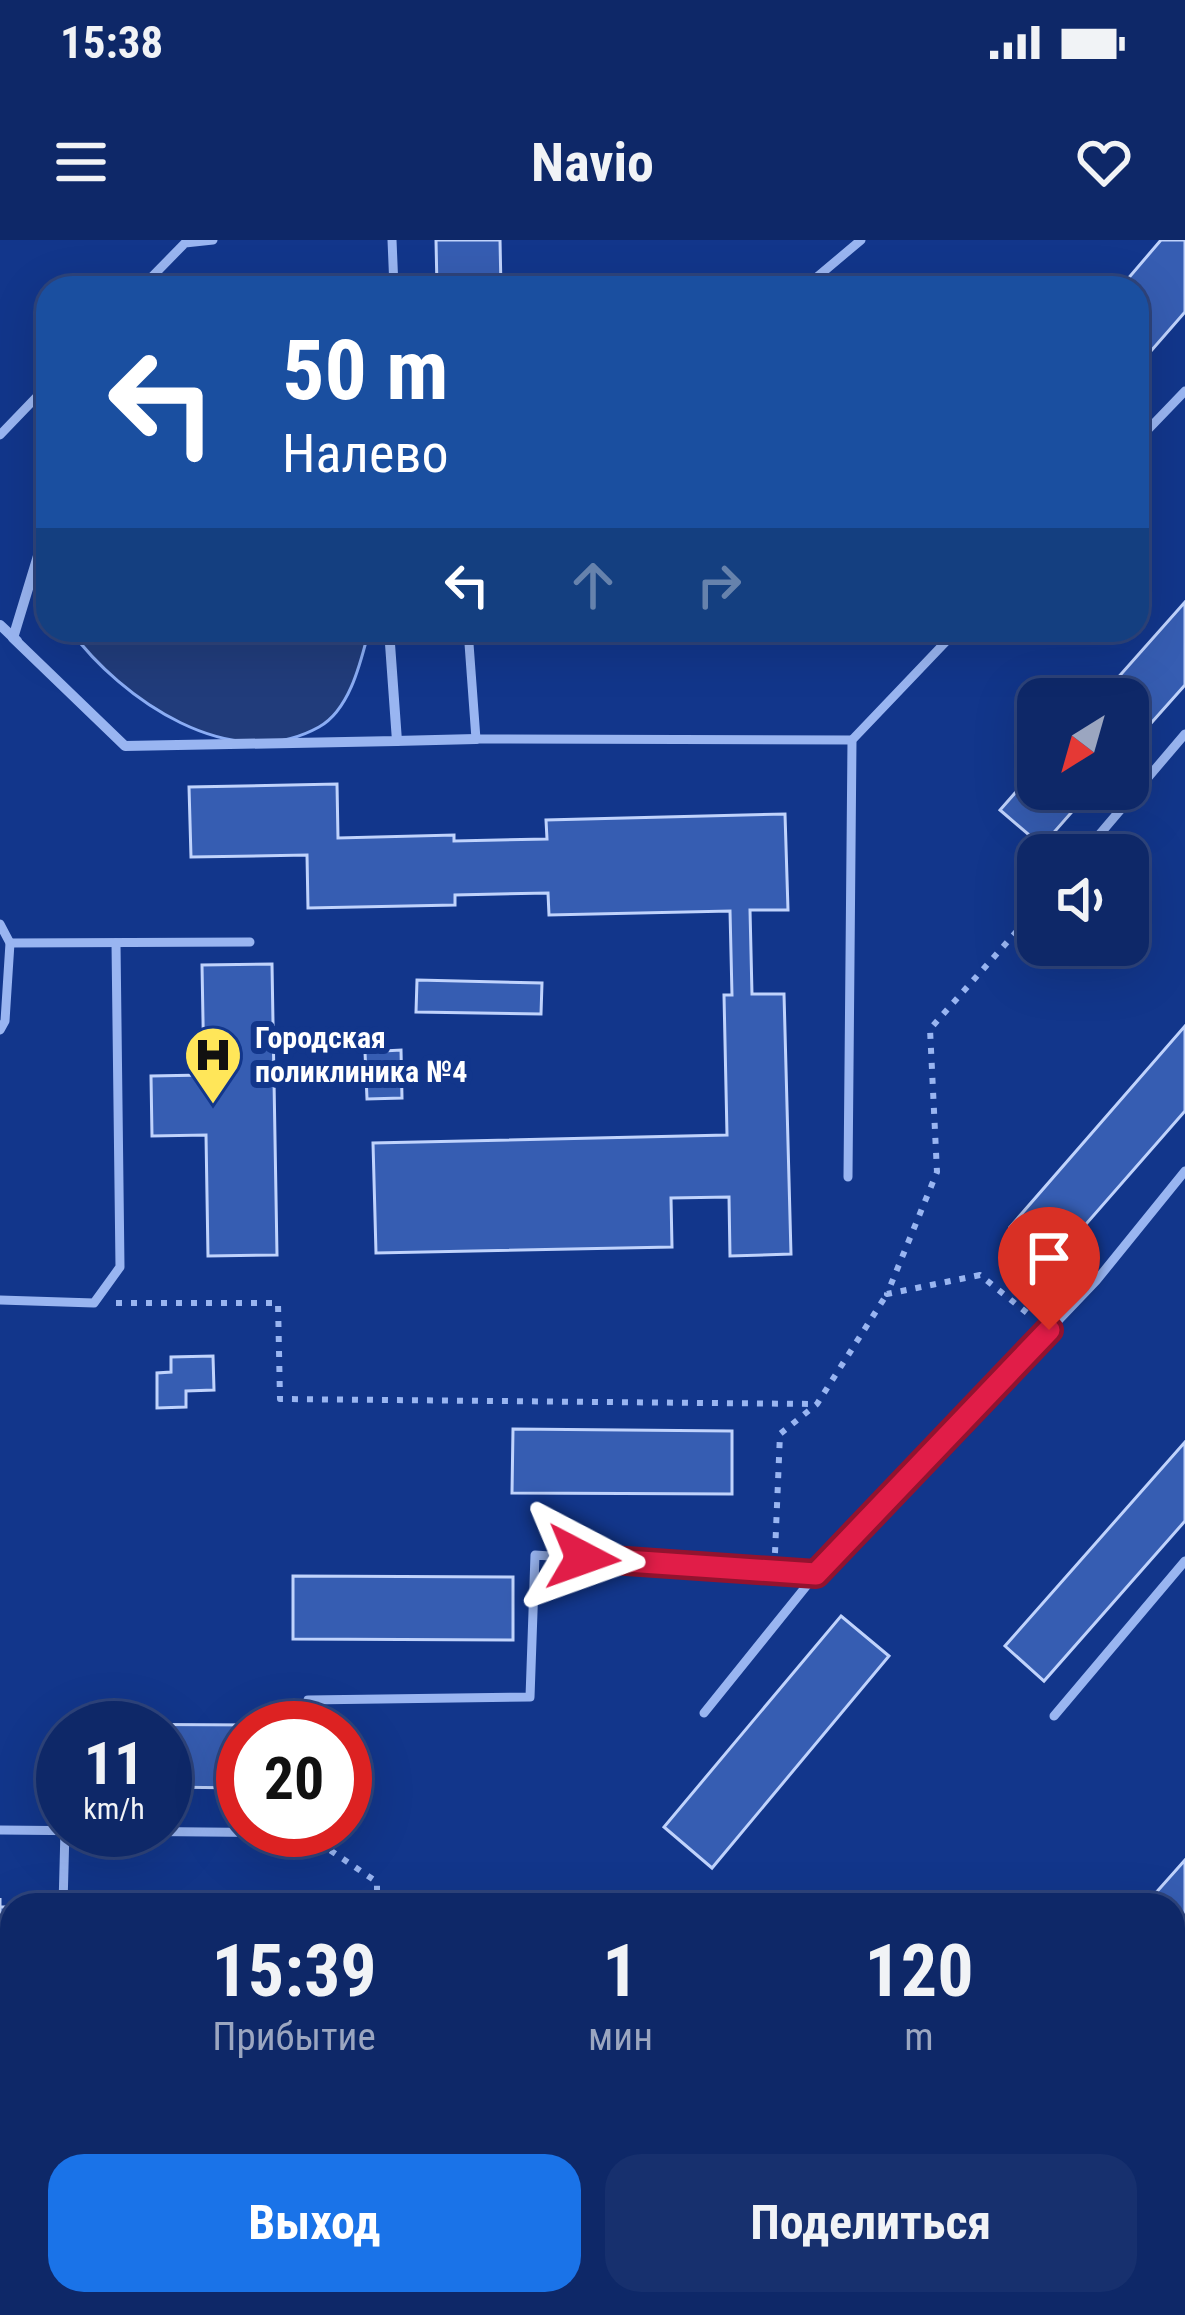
<!DOCTYPE html>
<html lang="ru">
<meta charset="utf-8">
<style>
:root{--surface:#0e2868;--page:#17306e;--text:#f1f3f6;--muted:#9ba6c0;--line:#2e447c;--accent:#1a73e8}
body{margin:0;font-family:"Roboto Condensed",sans-serif;background:var(--page);color:var(--text);height:100vh;display:flex;flex-direction:column;font-size:45px;white-space:nowrap}
*{box-sizing:border-box;margin:0}
p{font-size:39px;color:var(--muted)}
.icon{flex:none;width:66px;height:66px;fill:none;stroke:currentColor;stroke-width:2;stroke-linecap:round;stroke-linejoin:round}
.map{position:relative;flex:1;overflow:hidden}
.drawer{position:absolute;left:0px;top:1653px;width:1185px;height:423px;display:flex;flex-direction:column;background:var(--surface);border-radius:36px 36px 0 0;box-shadow:0 12px 48px #0002,0 0 0 3px var(--line)}
.drawer>*{flex:none}
.top-card{position:absolute;left:36px;top:36px;width:1113px;height:366px;border-radius:36px;box-shadow:0 12px 48px #0002,0 0 0 3px var(--line);background:#1a4fa0;color:#fff;overflow:hidden}
.needle{width:78px;rotate:217deg}
.fabs{position:absolute;left:1017px;top:438px;display:grid;gap:24px}
.fabs a{display:grid;place-items:center;width:132px;height:132px;border-radius:24px;background:var(--surface);box-shadow:0 12px 48px #0002,0 0 0 3px var(--line);font-size:60px}
.speed{position:absolute;left:36px;top:1461px;display:flex;gap:24px;font-size:60px;font-weight:700;text-align:center}
.speed>*{display:grid;place-content:center;width:156px;height:156px;border-radius:50%;background:var(--surface);box-shadow:0 12px 48px #0002,0 0 0 3px var(--line);line-height:1}
.speed small{font-size:30px;font-weight:400}
.speed .limit{border:18px solid #d22;background:#fff;color:#111}
.pin{position:absolute;display:grid;place-items:center;width:102px;height:102px;color:#fff;margin:-123px -51px;border-radius:50% 50% 50% 0;rotate:-45deg;box-shadow:0 0 12px #0007}
.pin .icon{rotate:45deg}
.me{position:absolute;width:132px;margin:-66px;rotate:94deg;stroke-linejoin:round;filter:drop-shadow(0 0 9px #0008)}
.turn{display:flex;align-items:center;gap:42px;height:252px;padding:0 48px;font-size:54px}
.turn .icon{width:156px;height:156px;stroke-width:2.5}
.turn b{display:block;font-size:84px;line-height:102px}
.lanes{display:flex;align-items:center;height:114px;padding:0 48px;background:#0003;justify-content:center;gap:60px;direction:ltr}
.lanes .off{opacity:.35}
.eta{display:flex;justify-content:space-evenly;align-items:center;height:204px;text-align:center}
.eta b{font-size:72px;font-weight:700;line-height:84px}
.cta{display:flex;gap:24px;margin-top:auto;padding:24px 48px}
.cta a{flex:1;height:138px;border-radius:36px;background:var(--accent);color:#fff;font-size:48px;font-weight:700;line-height:138px;text-align:center}
.cta a+a{background:var(--page);color:var(--text)}
.status{display:flex;justify-content:space-between;align-items:center;height:84px;padding:0 60px;background:var(--surface);direction:ltr}
.status svg{height:33px;fill:currentColor}
header{display:flex;justify-content:space-between;align-items:center;height:156px;padding:0 48px;background:var(--surface);font-size:54px;font-weight:700}
.map>svg:first-child{display:block}
.water{fill:#213c7b;stroke:#8badf4;stroke-width:3}
.building{fill:#365db2;stroke:#c0d3fc;stroke-width:3}
.lines{fill:none;stroke-linecap:round;stroke-linejoin:round}
.path{stroke:#99b5f1;stroke-width:6;stroke-dasharray:6 9;stroke-linecap:butt}
.service{stroke:#99b5f1;stroke-width:9}
.pedestrian{stroke:#99b5f1;stroke-width:10}
.route-casing{stroke:#92132f;stroke-width:30}
.route{stroke:#e11d48;stroke-width:21}
.labels{text-anchor:middle;stroke-width:12;stroke-linejoin:round;paint-order:stroke}
.poi-label{font-size:30px;font-weight:bold;fill:#fff;stroke:#12368b;text-anchor:start}
</style>
<div class="status"><b>15:38</b><svg viewBox="0 0 49 12"><path d="M0 12V9h3v3zM5 12V6h3v6zM10 12V3h3v9zM15 12V0h3v12zM26 1h20v11H26zM47 4h2v5h-2z"/></svg></div>
<header><svg class="icon" aria-label="menu" viewBox="0 0 24 24"><path d="M4 6h16M4 12h16M4 18h16"/></svg>Navio<svg class="icon" aria-label="heart" viewBox="0 0 24 24"><path d="M12 20l-8-8c-3-5 5-10 8-4 3-6 11-1 8 4z"/></svg></header>
<div class="map">
<svg width="1185" height="2075" viewBox="0 0 1185 2075">
<rect width="100%" height="100%" fill="#12368b"/>
<path class="water" d="M70,390H369C361,421 350,470 319,487C231,536 121,459 70,390Z"/>
<g class="building">
<polygon points="436,0 500,0 501,48 437,48"/>
<polygon points="1161,0 1185,0 1185,72 1137,127 1137,48 1120,48"/>
<polygon points="1185,362 1185,445 1128,509 1128,459 1099,459"/>
<polygon points="1038,527 1038,549 1092,549 1042,606 1000,570"/>
<polygon points="337,544 338,598 454,595 454,601 547,599 546,580 785,574 788,670 750,670 752,754 784,754 791,1014 730,1016 729,957 671,958 672,1007 376,1013 373,903 727,895 724,755 732,755 730,671 549,675 548,653 455,655 455,665 308,668 307,615 191,617 189,547"/>
<polygon points="272,724 277,1015 208,1016 206,895 152,896 151,836 204,835 202,725"/>
<polygon points="417,740 542,743 541,774 416,772"/>
<polygon points="1185,786 1185,871 1052,1023 1010,987"/>
<polygon points="401,810 402,858 367,859 365,812"/>
<polygon points="213,1116 214,1150 186,1151 186,1167 157,1168 157,1133 171,1132 171,1117"/>
<polygon points="513,1189 732,1191 732,1254 512,1253"/>
<polygon points="1185,1202 1185,1281 1044,1441 1005,1406"/>
<polygon points="293,1336 513,1337 513,1400 293,1399"/>
<polygon points="841,1376 889,1416 712,1628 664,1587"/>
<polygon points="60,1484 279,1485 279,1488 243,1488 243,1548 165,1547 165,1488 63,1488 63,1547 59,1547"/>
<polygon points="1185,1620 1185,1701 1173,1714 1173,1665 1145,1665"/>
<polygon points="0,1658 0,1667 12,1667 12,1792 0,1792"/>
<polygon points="570,2064 625,2064 626,2070 570,2072"/>
<polygon points="713,2064 771,2064 771,2069 714,2070"/>
</g>
<g class="lines">
<g class="path">
<polyline points="1017,691 930,789 937,932 887,1054 980,1035 1032,1077"/>
<polyline points="116,1063 278,1063 280,1159 817,1164"/>
<polyline points="775,1313 780,1194 817,1164 887,1054"/>
<polyline points="318,1602 377,1642 377,1665"/>
<polyline points="333,2064 334,2075"/>
</g>
<g class="service">
<polyline points="392,0 394,48"/>
<polyline points="141,48 185,3 213,0"/>
<polyline points="804,48 861,0"/>
<polyline points="0,195 48,145"/>
<polyline points="1137,201 1185,151"/>
<polyline points="468,390 476,499 852,500"/>
<polyline points="1082,615 1185,494"/>
<polyline points="1028,679 1038,667"/>
<polyline points="0,684 10,703 5,781 0,790"/>
<polyline points="10,703 250,702"/>
<polyline points="848,937 852,500 957,390"/>
<polyline points="0,1060 94,1063 120,1027 116,703"/>
<polyline points="704,1473 816,1334 1096,1041 1185,931"/>
<polyline points="1054,1476 1185,1321"/>
<polyline points="307,1488 308,1460 530,1457 535,1315 816,1334"/>
<polyline points="0,1590 305,1593 305,1590"/>
<polyline points="63,1665 65,1590"/>
<polyline points="1173,1763 1185,1748"/>
<polyline points="0,1854 8,1863 10,2075"/>
<polyline points="922,2075 931,2064"/>
</g>
<g class="pedestrian">
<polyline points="48,283 13,398 125,506 397,501 389,390"/>
<polyline points="0,385 17,401"/>
<polyline points="395,501 476,499"/>
</g>
</g>
<g class="lines">
<defs>
<polyline id="route" points="583,1318 816,1334 1049,1090"/>
</defs>
<use href="#route" class="route-casing"/>
<use href="#route" class="route"/>
</g>
<defs>
<symbol id="hospital-pin" viewBox="-11 -11 22 30"><path d="M0 17L-7.5 6A9.5 9.5 0 1 1 7.5 6Z" fill="#ffe659" stroke="#12368b"/><path d="M-5-5h3v3.5h4V-5h3V5h-3V1.5h-4V5h-3Z" fill="#111"/></symbol>
</defs>
<g fill-rule="evenodd">
<use href="#hospital-pin" x="180" y="782" width="66" height="90"/>
</g>
<g class="labels">
<g class="poi-label">
<text x="255" y="808">Городская<tspan x="255" dy="34">поликлиника №4</tspan></text>
</g>
</g>
</svg>
<div class="fabs">
<a><svg class="needle" viewBox="-14 -14 28 28"><path d="M0-13l5 13h-10z" fill="#e53935"/><path d="M0 13l5-13h-10z" fill="#9ba6c0"/></svg></a>
<a><svg class="icon" aria-label="sound" viewBox="0 0 24 24"><path d="M4 9h4l5-4v14l-5-4H4zM17 9q2 3 0 6"/></svg></a>
</div>
<div class="speed"><div>11<small>km/h</small></div><div class="limit">20</div></div>
<div class="pin" style="left:1049px;top:1090px;background:#d93025"><svg class="icon" aria-label="arrive" viewBox="0 0 24 24"><path d="M6 21V4h12l-3 4 3 4H6"/></svg></div>
<svg class="me" style="left:583px;top:1318px" viewBox="-20 -20 40 40"><path d="M0-17L14 15 0 8-14 15z" fill="#e11d48" stroke="#fff" stroke-width="4"/></svg>
<div class="top-card">
<div class="turn"><svg class="icon" aria-label="left" viewBox="0 0 24 24"><path d="M17 20v-9H6M10 6l-5 5 5 5"/></svg><div><b>50 m</b>Налево</div></div>
<div class="lanes"><svg class="icon" aria-label="left" viewBox="0 0 24 24"><path d="M17 20v-9H6M10 6l-5 5 5 5"/></svg><svg class="icon off" aria-label="ahead" viewBox="0 0 24 24"><path d="M12 20V5M6 11l6-6 6 6"/></svg><svg class="icon off" aria-label="right" viewBox="0 0 24 24"><path d="M7 20v-9h11M14 6l5 5-5 5"/></svg></div>
</div>
<section class="drawer">
<div class="eta">
<div><b>15:39</b><p>Прибытие</p></div>
<div><b>1</b><p>мин</p></div>
<div><b>120</b><p>m</p></div>
</div>
<div class="cta"><a>Выход</a><a>Поделиться</a></div>
</section>
</div>
